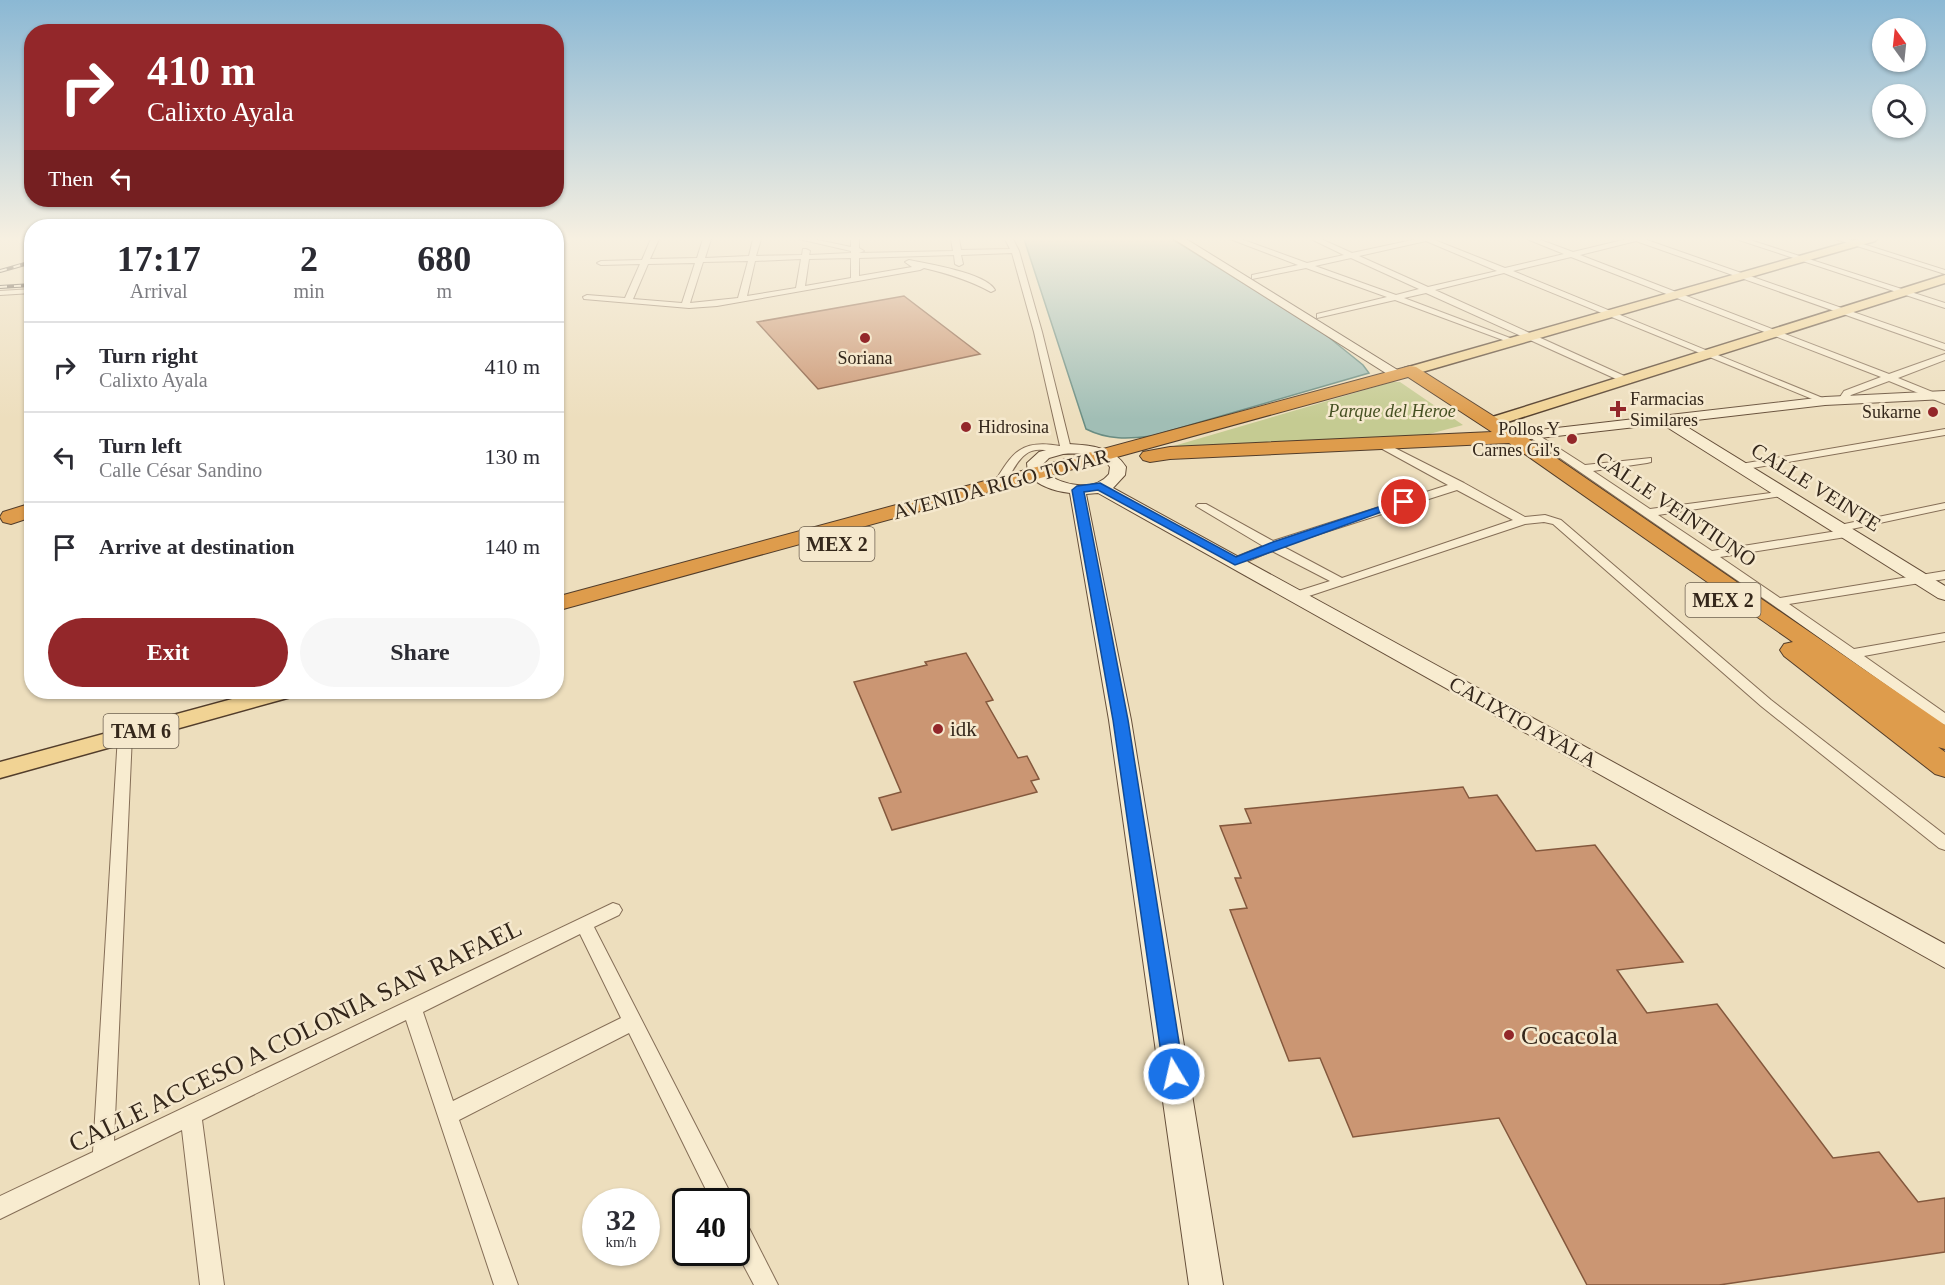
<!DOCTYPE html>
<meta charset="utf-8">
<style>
:root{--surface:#fff;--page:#f7f7f7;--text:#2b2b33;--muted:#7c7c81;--line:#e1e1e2;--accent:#93272a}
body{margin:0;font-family:"Times New Roman",serif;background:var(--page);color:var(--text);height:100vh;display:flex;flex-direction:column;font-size:22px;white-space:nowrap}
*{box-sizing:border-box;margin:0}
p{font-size:20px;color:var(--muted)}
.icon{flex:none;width:33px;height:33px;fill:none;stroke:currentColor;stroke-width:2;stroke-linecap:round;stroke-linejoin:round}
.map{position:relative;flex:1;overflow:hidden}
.side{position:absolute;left:24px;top:219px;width:540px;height:480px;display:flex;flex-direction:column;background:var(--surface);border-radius:24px;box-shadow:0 2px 4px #0004}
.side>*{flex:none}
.guide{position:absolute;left:24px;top:24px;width:540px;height:183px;border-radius:24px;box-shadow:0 2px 4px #0004;background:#93272a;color:#fff;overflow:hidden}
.needle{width:39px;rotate:345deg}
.fabs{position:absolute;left:1872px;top:18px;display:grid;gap:12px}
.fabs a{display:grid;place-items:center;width:54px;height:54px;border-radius:50%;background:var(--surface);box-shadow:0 2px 4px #0004;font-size:30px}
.speed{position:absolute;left:582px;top:1188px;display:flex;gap:12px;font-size:30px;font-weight:700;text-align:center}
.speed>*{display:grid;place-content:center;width:78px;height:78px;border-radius:50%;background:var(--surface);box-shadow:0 2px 4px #0004;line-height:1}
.speed small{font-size:15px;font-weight:400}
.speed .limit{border:3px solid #111;border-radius:9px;background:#fff;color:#111}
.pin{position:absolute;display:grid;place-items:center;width:51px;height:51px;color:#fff;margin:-26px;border:3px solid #fff;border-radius:50%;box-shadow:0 2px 6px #0007}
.me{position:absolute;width:66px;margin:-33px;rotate:351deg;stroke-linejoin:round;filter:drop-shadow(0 0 4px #0008)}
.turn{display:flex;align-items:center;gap:21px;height:126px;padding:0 24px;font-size:27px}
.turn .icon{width:78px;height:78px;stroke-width:2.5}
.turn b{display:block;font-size:42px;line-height:51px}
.then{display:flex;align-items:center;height:57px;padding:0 24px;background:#0003;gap:12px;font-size:22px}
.eta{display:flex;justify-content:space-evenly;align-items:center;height:102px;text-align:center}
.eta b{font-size:36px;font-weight:600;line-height:42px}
.button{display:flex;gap:12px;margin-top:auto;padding:12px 24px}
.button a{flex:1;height:69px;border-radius:36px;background:var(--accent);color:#fff;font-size:24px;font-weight:600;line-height:69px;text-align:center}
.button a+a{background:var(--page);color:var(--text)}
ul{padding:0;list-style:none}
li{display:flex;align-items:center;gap:18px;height:90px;padding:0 24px;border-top:2px solid var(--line)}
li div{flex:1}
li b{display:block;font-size:22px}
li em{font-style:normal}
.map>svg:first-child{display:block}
.green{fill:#c5cb92}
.water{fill:#a1beb5;stroke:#698c82;stroke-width:1.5}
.building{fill:#cb9673;stroke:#84583d;stroke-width:1.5}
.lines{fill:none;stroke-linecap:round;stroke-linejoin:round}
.street-casing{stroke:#856e57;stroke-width:2}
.secondary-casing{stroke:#664f3a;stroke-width:2}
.primary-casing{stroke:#523d2b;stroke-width:3}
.highway-casing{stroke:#523d2b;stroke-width:2}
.street{fill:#f8ecd0;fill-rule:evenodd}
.secondary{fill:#f8ecd0;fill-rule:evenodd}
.primary{fill:#f1d394;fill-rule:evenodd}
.highway{fill:#de9c4c;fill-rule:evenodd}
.rail-casing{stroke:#34271b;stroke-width:4}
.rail{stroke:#f5e8cd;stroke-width:2;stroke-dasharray:7;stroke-linecap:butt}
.route{fill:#1a73e8;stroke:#114b97;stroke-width:1.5}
.poi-dot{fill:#93272a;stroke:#f5e8cd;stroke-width:2}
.labels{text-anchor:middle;stroke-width:5;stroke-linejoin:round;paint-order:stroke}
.far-poi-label{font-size:18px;fill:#34271b;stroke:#f5e8cd;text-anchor:start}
.far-park-label{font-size:18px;font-style:italic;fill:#455022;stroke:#f5e8cd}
.shield{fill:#f5e8cd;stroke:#6e6150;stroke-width:1.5}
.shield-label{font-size:20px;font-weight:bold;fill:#34271b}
.street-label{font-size:21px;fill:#34271b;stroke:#f5e8cd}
.poi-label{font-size:21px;fill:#34271b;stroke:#f5e8cd;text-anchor:start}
.near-street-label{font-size:26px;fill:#34271b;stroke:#f5e8cd}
.near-poi-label{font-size:26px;fill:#34271b;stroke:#f5e8cd;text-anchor:start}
</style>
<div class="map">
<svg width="1945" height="1285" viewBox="0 0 1945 1285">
<rect width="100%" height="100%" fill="#eddebd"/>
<polygon class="green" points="1392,382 1400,382 1463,425 1418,437 1160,450"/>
<path class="water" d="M1024,239H1172L1321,331L1363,365L1369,373L1152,436C1128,439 1108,440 1086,429Z"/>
<g class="building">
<polygon points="904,296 980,354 818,389 757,322"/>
<polygon points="966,653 993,700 986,702 1018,758 1027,756 1039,779 1031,781 1037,792 892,830 879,798 901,792 854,682 927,665 925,662"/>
<polygon points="1463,787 1469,798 1497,795 1536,851 1595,845 1683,962 1617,970 1647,1013 1717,1004 1833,1158 1879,1152 1918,1202 1945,1198 1945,1252 1719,1285 1587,1285 1499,1118 1353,1137 1320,1058 1289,1061 1230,910 1247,908 1235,878 1241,878 1220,826 1251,823 1245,809"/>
</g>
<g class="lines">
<defs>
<g id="street">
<path d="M651,239H659L650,259L697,258L703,239H711L705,258L749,256L753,239H761L756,256L802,255L803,249H806L810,251L809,255L851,253V251L799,239H813L851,247V239H859V248L864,251L859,253L953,251L951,239H959L961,250L1010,249L1005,239H1013L1019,251L1042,332L1071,449C1059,458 1040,443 1026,454C1016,461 1011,475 1004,485L1000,486L994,483C1013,452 1021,439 1060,446L1034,332L1012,253L961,255L963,264L959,266L955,264L954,255L859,258V276L912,267L905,262L909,260C928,264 986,273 995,290L991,292C969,280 949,274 924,268L920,270L717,306L689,308L584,299L583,297L587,295L625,298L640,264L601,265L597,263L601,261L642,260ZM851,258V278L805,286L809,259ZM801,259L796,288L747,296L755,261ZM748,261L738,298L690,303L703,262ZM695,263L682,303L633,299L648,264Z"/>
<path d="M1230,239H1241L1307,263L1344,255L1311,239H1321L1352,253L1417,239H1432L1505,268L1564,254L1527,239H1538L1573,252L1627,239H1644L1945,344V350L1636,241L1580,255L1889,374L1945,354V360L1898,378L1945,397V404L1889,381L1851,395L1846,402H1840L1838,400L1844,391L1881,377L1571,257L1513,271L1830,401L1822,403L1504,273L1435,290L1631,379V383H1625L1426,293L1404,298L1518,341L1511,343L1395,300L1317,318V314L1387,297L1306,268L1252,279V275L1298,265ZM1426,241L1497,271L1428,287L1359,256ZM1351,258L1419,289L1396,295L1315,266Z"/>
<polygon points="1736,239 1747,239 1945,303 1945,308"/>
<polygon points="1835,239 1847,239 1945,270 1945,274"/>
<polygon points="32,289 32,293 0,295 0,291"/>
<polygon points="1945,429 1945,435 1741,470 1736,467 1741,464"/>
<polygon points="1532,431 1585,465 1651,458 1651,462 1647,463 1593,471 1650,509 1786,491 1786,495 1782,496 1658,515 1712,551 1837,531 1833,528 1835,526 1945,503 1945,509 1847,530 1852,533 1846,537 1720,557 1780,598 1945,571 1945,579 1789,604 1854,649 1945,633 1945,641 1864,656 1945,713 1945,725 1940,723 1773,605 1528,436 1528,432"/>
<path d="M1379,440L1464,483L1525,517L1545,515L1561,520L1771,700L1945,835V850L1939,848L1761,706L1553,524L1544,522L1525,524L1297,600L1291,596L1292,593L1330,581L1272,551L1239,565H1231L1229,562L1231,559L1263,546L1196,506L1198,504H1206L1273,541L1448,485L1375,445L1374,443ZM1457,490L1513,520L1342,578L1282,546Z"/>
<path d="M125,730L130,731L132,735L114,1141L613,903L619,905L622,910L619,915L594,927L735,1202H712L629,1033L459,1120L518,1285H494L406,1020L202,1120L224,1285H200L182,1130L0,1219V1196L93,1152L118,735L120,731ZM580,934L621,1018L453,1101L423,1012Z"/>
<polygon points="736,1215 744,1218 778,1285 754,1285 736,1251"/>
</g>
<g id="secondary">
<polygon points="1174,239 1186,239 1404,374 1397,378 1392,377"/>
<polygon points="1945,391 1945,399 1825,405 1679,422 1945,586 1945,600 1938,598 1662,424 1513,441 1506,437 1513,433 1825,397"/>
<path d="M1068,444C1089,445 1114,447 1126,467L1125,475L1113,488L1945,944V968L1098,493L1086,494L1131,720L1223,1285H1189L1109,720L1070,493C1054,491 1038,486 1028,474L1027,463L1039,452ZM1063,454C1078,453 1101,453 1110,467L1109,474C1094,493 1061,485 1044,472L1043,464L1049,458Z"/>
</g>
<g id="primary">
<polygon points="1859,239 1877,239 1875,241 1415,374 1410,375 1403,371 1405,368"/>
<polygon points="1945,275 1945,283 1498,425 1492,427 1484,422 1486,419"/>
<polygon points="258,692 294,692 291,697 0,778 0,762"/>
</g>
<g id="highway">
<polygon points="1410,366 1416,367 1520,433 1945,725 1945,749 1938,747 1945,752 1945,777 1935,774 1784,656 1780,650 1784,644 1793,642 1509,443 1170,459 1150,462 1143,460 1140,456 1143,452 1170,447 1492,432 1408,377 556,611 556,597"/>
<polygon points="32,503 32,517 11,524 3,522 0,517 3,512"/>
</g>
</defs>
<use href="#street" class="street-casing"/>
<use href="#secondary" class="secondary-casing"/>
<use href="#primary" class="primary-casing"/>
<use href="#highway" class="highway-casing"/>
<use href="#street" class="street"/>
<use href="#secondary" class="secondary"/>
<use href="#primary" class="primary"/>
<use href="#highway" class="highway"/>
<defs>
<g id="rail">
<polyline points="0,271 32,262"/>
<polyline points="0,287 32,285"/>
</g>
</defs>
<use href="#rail" class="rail-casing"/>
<use href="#rail" class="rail"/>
</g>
<linearGradient id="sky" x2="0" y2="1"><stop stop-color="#8bb8d4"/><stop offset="0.57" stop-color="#f7f0e1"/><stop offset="1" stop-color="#f7f0e1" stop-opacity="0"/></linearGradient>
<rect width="1945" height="419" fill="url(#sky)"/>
<polygon class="route" points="1100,483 1236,557 1273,542 1400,500 1408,500 1409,502 1235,565 1098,490 1084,492 1128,720 1184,1074 1181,1081 1174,1084 1167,1081 1164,1074 1113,720 1072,490 1077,486"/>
<g class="poi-dot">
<circle cx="865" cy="338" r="6"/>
<path d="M1615 400h6v6h6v6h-6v6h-6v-6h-6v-6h6z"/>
<circle cx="1933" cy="412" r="6"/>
<circle cx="966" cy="427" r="6"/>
<circle cx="1572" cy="439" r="6"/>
<circle cx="938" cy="729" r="6"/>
<circle cx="1509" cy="1035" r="6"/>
</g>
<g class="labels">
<g class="far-poi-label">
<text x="865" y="364" text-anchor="middle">Soriana</text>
<text x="1630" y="405">Farmacias<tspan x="1630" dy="21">Similares</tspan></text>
<text x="1921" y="418" text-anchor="end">Sukarne</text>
<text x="978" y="433">Hidrosina</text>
<text x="1560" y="435" text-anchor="end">Pollos Y<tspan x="1560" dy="21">Carnes Gil's</tspan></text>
</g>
<g class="far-park-label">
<text x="1392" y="417">Parque del Heroe</text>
</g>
<g class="shield">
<rect x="799.5" y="527" width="75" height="34" rx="4.5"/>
<rect x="1685.5" y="583" width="75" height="34" rx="4.5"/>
<rect x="103.5" y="714" width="75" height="34" rx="4.5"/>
</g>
<g class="shield-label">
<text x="837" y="551">MEX 2</text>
<text x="1723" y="607">MEX 2</text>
<text x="141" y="738">TAM 6</text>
</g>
<g class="street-label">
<text transform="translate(1001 484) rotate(-15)" y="7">AVENIDA RIGO TOVAR</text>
<text transform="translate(1816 487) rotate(32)" y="7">CALLE VEINTE</text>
<text transform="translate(1676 509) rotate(34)" y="7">CALLE VEINTIUNO</text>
<text transform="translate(1523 722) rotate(29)" y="7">CALIXTO AYALA</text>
</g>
<g class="poi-label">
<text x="950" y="736">idk</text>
</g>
<g class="near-street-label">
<text transform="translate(295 1035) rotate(-26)" y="9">CALLE ACCESO A COLONIA SAN RAFAEL</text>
</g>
<g class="near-poi-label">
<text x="1521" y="1044">Cocacola</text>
</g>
</g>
</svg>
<div class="fabs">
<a><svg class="needle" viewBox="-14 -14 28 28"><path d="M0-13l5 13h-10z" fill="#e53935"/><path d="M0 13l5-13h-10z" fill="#7c7c81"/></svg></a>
<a><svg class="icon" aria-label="search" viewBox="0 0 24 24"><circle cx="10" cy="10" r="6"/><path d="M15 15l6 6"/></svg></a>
</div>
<div class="speed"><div>32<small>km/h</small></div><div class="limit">40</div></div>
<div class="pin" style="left:1404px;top:502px;background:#d93025"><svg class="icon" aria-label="arrive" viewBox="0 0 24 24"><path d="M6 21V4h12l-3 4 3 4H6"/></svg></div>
<svg class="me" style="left:1174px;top:1074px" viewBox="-20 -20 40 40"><circle r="17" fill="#1a73e8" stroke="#fff" stroke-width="3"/><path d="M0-11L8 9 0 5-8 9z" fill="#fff"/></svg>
<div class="guide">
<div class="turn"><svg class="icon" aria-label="right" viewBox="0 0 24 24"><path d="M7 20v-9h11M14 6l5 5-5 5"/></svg><div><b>410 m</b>Calixto Ayala</div></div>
<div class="then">Then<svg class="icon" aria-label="left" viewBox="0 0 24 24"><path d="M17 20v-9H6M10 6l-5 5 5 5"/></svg></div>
</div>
<section class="side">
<div class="eta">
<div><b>17:17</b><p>Arrival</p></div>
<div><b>2</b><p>min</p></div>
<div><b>680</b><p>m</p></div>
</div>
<ul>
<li><svg class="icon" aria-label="right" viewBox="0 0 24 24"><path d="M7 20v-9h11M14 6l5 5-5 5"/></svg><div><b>Turn right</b><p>Calixto Ayala</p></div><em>410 m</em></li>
<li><svg class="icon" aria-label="left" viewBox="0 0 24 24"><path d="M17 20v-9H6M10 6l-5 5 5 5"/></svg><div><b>Turn left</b><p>Calle César Sandino</p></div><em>130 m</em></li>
<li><svg class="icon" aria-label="arrive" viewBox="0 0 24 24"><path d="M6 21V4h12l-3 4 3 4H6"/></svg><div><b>Arrive at destination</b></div><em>140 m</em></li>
</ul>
<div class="button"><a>Exit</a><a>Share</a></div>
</section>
</div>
